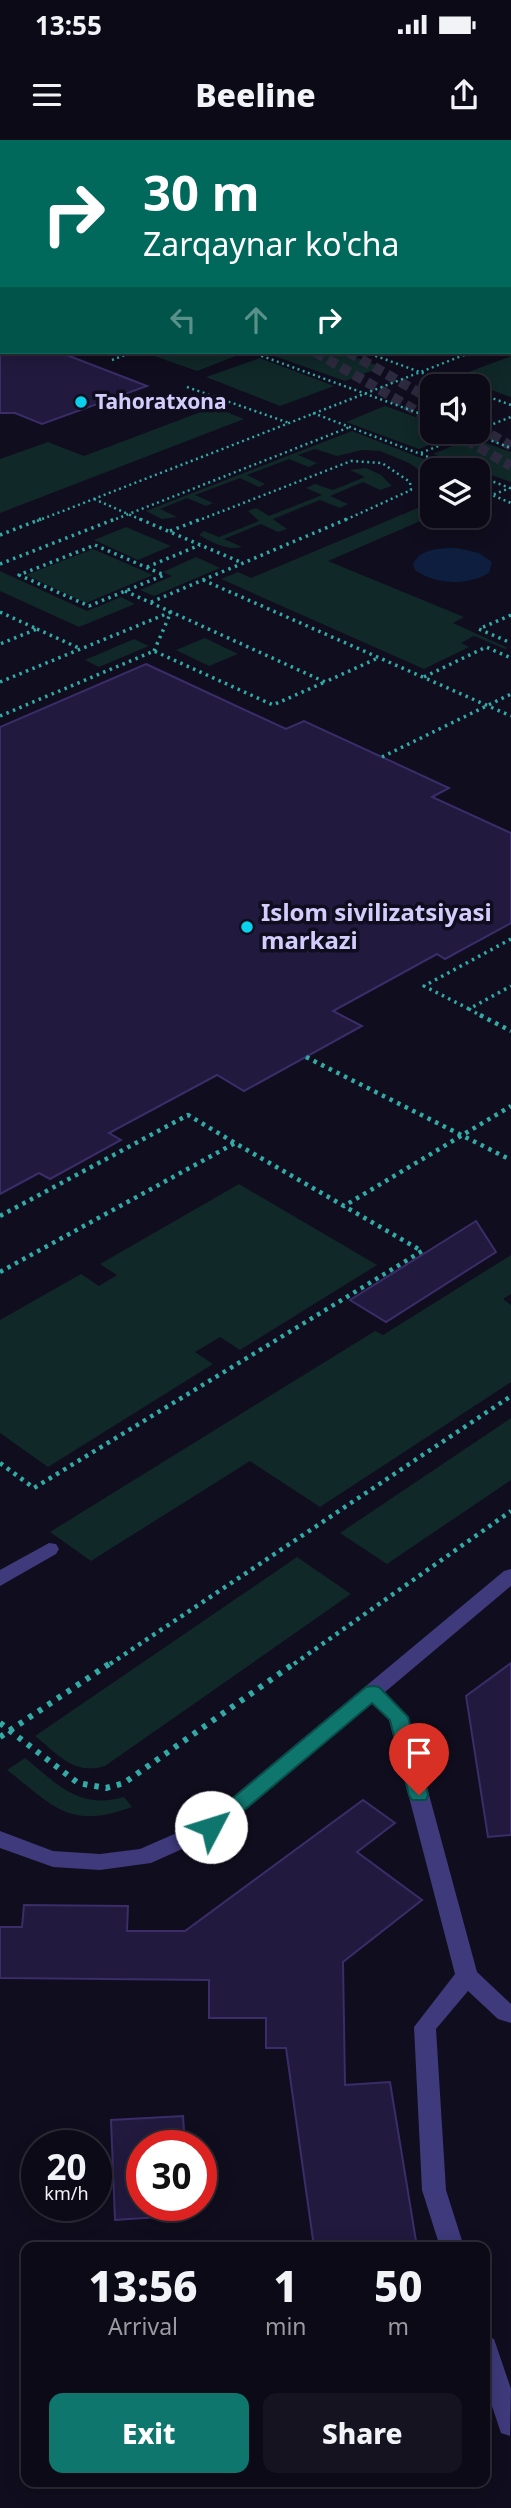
<!DOCTYPE html>
<style>
:root{--surface:#0c0a16;--page:#15131f;--text:#f1f3f6;--muted:#9a9aa1;--line:#2c2b35;--accent:#0f766e}
body{margin:0;font-family:"Noto Sans",sans-serif;background:var(--page);color:var(--text);height:100vh;display:flex;flex-direction:column;font-size:26px;white-space:nowrap}
*{box-sizing:border-box;margin:0}
p{font-size:23px;color:var(--muted)}
.icon{flex:none;width:38px;height:38px;fill:none;stroke:currentColor;stroke-width:2;stroke-linecap:round;stroke-linejoin:round}
.map{position:relative;flex:1;overflow:hidden}
.drawer{position:absolute;left:21px;top:2102px;width:469px;height:245px;display:flex;flex-direction:column;background:var(--surface);border-radius:14px;box-shadow:0 4px 18px #0003,0 0 0 2px var(--line)}
.drawer>*{flex:none}
.guide{position:absolute;left:0px;top:0px;width:511px;height:214px;box-shadow:0 4px 18px #0003,0 0 0 2px var(--line);background:#00695c;color:#fff;overflow:hidden}
.fabs{position:absolute;left:420px;top:234px;display:grid;gap:14px}
.fabs a{display:grid;place-items:center;width:70px;height:70px;border-radius:14px;background:var(--surface);box-shadow:0 4px 18px #0003,0 0 0 2px var(--line);font-size:35px}
.speed{position:absolute;left:21px;top:1990px;display:flex;gap:14px;font-size:35px;font-weight:700;text-align:center}
.speed>*{display:grid;place-content:center;width:91px;height:91px;border-radius:50%;background:var(--surface);box-shadow:0 4px 18px #0003,0 0 0 2px var(--line);line-height:1}
.speed small{font-size:18px;font-weight:400}
.speed .limit{border:10px solid #d22;background:#fff;color:#111}
.pin{position:absolute;display:grid;place-items:center;width:60px;height:60px;color:#fff;margin:-72px -30px;border-radius:50% 50% 50% 0;rotate:-45deg;box-shadow:0 0 7px #0007}
.pin .icon{rotate:45deg}
.me{position:absolute;width:77px;margin:-38px;rotate:50deg;stroke-linejoin:round;filter:drop-shadow(0 0 5px #0008)}
.turn{display:flex;align-items:center;gap:24px;height:147px;padding:0 28px;font-size:32px}
.turn .icon{width:91px;height:91px;stroke-width:2.5}
.turn b{display:block;font-size:49px;line-height:60px}
.lanes{display:flex;align-items:center;height:66px;padding:0 28px;background:#0003;justify-content:center;gap:35px;direction:ltr}
.lanes .off{opacity:.35}
.eta{display:flex;justify-content:space-evenly;align-items:center;height:119px;text-align:center}
.eta b{font-size:42px;font-weight:800;line-height:49px}
.button{display:flex;gap:14px;margin-top:auto;padding:14px 28px}
.button a{flex:1;height:80px;border-radius:14px;background:var(--accent);color:#fff;font-size:28px;font-weight:800;line-height:80px;text-align:center}
.button a+a{background:var(--page);color:var(--text)}
.status{display:flex;justify-content:space-between;align-items:center;height:49px;padding:0 35px;background:var(--surface);direction:ltr}
.status svg{height:19px;fill:currentColor}
header{display:flex;justify-content:space-between;align-items:center;height:91px;padding:0 28px;background:var(--surface);font-size:32px;font-weight:800}
.map>svg:first-child{display:block}
.green{fill:#102828}
.water{fill:#0d1e3e}
.lines{fill:none;stroke-linecap:round;stroke-linejoin:round}
.canal{fill:#0d1e3e;fill-rule:evenodd}
.building{fill:#221a3e;stroke:#3a2d69;stroke-width:2}
.secondary-tunnel{stroke:#2d2a3f;stroke-width:10;stroke-dasharray:10 5;stroke-linecap:butt}
.path-far3{stroke:#32aba6;stroke-width:2.5;stroke-dasharray:2 3.5;stroke-linecap:butt}
.path-far2{stroke:#32aba6;stroke-width:3.5;stroke-dasharray:2.5 4.5;stroke-linecap:butt}
.path-far1{stroke:#32aba6;stroke-width:4.5;stroke-dasharray:3.5 5;stroke-linecap:butt}
.path{stroke:#32aba6;stroke-width:6;stroke-dasharray:4.5 7;stroke-linecap:butt}
.service{fill:#3e3a7b;fill-rule:evenodd}
.minor{fill:#3e3a7b;fill-rule:evenodd}
.secondary{fill:#6e68f9;fill-rule:evenodd}
.route{fill:#0f766e;stroke:#0a4d48;stroke-width:2}
.poi-dot{fill:#0ad1eb;stroke:#100d1e;stroke-width:2.5}
.labels{text-anchor:middle;stroke-width:7;stroke-linejoin:round;paint-order:stroke}
.far-poi-label{font-size:21px;font-weight:bold;fill:#d3cdfd;stroke:#100d1e;text-anchor:start}
.poi-label{font-size:24px;font-weight:bold;fill:#d3cdfd;stroke:#100d1e;text-anchor:start}
</style>
<div class="status"><b>13:55</b><svg viewBox="0 0 49 12"><path d="M0 12V9h3v3zM5 12V6h3v6zM10 12V3h3v9zM15 12V0h3v12zM26 1h20v11H26zM47 4h2v5h-2z"/></svg></div>
<header><svg class="icon" aria-label="menu" viewBox="0 0 24 24"><path d="M4 6h16M4 12h16M4 18h16"/></svg>Beeline<svg class="icon" aria-label="share" viewBox="0 0 24 24"><path d="M12 15V3M7 8l5-5 5 5M5 13v7h14v-7"/></svg></header>
<div class="map">
<svg width="511" height="2368" viewBox="0 0 511 2368">
<rect width="100%" height="100%" fill="#100d1e"/>
<g class="green">
<polygon points="143,212 246,212 197,231"/>
<polygon points="341,212 382,227 345,241 266,213"/>
<polygon points="511,216 511,257 455,237"/>
<polygon points="260,218 334,246 280,266 206,237"/>
<polygon points="385,266 432,283 432,292 458,293 419,309 346,282"/>
<polygon points="214,267 244,279 0,373 0,319 48,302 84,316"/>
<polygon points="352,291 454,331 432,331 432,339 409,323 380,311 362,310 337,316 315,309 298,315 317,323 309,327 289,319 247,335 265,344 259,347 240,338 195,355 213,363 206,366 187,358 160,369 177,377 162,379 146,371"/>
<polygon points="472,298 511,312 511,342 433,314"/>
<path d="M366,328L381,335L392,346L380,350L363,342L330,356L348,364L340,368L320,360L273,379L287,389L278,392L261,384L224,399L242,407C227,411 212,402 199,395L204,391L219,397L259,381L248,371L256,368L269,376L322,355L306,348L315,344L333,350L365,337L350,330Z"/>
<polygon points="432,362 432,376 328,421 464,477 453,483 508,508 505,509 474,496 461,503 469,507 424,529 221,439 238,432 251,438"/>
<polygon points="126,387 171,406 138,420 94,400"/>
<polygon points="93,409 153,435 86,463 26,435"/>
<polygon points="196,417 220,428 154,456 140,450 172,436 163,432"/>
<polygon points="0,431 87,471 121,457 135,464 79,487 0,451"/>
<polygon points="205,498 238,514 209,526 176,510"/>
<polygon points="134,499 149,506 99,527 85,520"/>
<polygon points="239,1044 377,1125 240,1210 220,1197 195,1212 213,1224 48,1327 0,1293 0,1180 81,1134 99,1146 117,1135 100,1124"/>
<polygon points="511,1115 511,1154 503,1159 511,1165 511,1242 320,1367 250,1321 91,1421 50,1392 375,1191 383,1195"/>
<polygon points="511,1278 511,1340 387,1424 340,1393"/>
<path d="M297,1417L351,1454L105,1626C74,1636 58,1614 35,1596Z"/>
<path d="M25,1618C57,1644 79,1670 124,1657L132,1667C69,1690 55,1667 7,1630Z"/>
</g>
<path class="water" d="M457,408L479,413L492,422L489,433C467,446 435,445 415,430L413,424C420,408 442,408 457,408Z"/>
<g class="lines">
<polygon class="canal" points="152,0 186,0 151,2"/>
</g>
<g class="building">
<polygon points="0,212 59,212 147,246 42,284 15,273 0,273"/>
<polygon points="146,524 286,589 304,581 449,648 432,657 511,693 511,783 445,819 437,814 333,871 362,886 244,951 217,935 109,993 121,1000 50,1039 39,1033 0,1054 0,587"/>
<polygon points="476,1081 496,1112 386,1182 350,1160"/>
<polygon points="511,1523 511,1695 488,1697 466,1556"/>
<polygon points="363,1660 395,1683 357,1712 422,1760 343,1822 345,1945 390,1942 417,2107 314,2107 286,1908 266,1908 266,1878 209,1878 209,1840 0,1838 0,1787 22,1787 24,1765 128,1766 127,1791 185,1791"/>
<polygon points="183,1976 185,2006 142,2006 142,2065 189,2065 189,2075 115,2080 111,1980"/>
</g>
<g class="lines">
<g class="secondary-tunnel">
<polyline points="315,212 432,280"/>
<polyline points="348,212 432,260"/>
<polyline points="478,287 511,306"/>
<polyline points="453,292 511,326"/>
</g>
<g class="path-far3">
<polyline points="251,212 432,278"/>
<polyline points="365,212 461,247"/>
<polyline points="112,220 125,215 116,212"/>
<polyline points="187,247 289,283"/>
<polyline points="478,253 511,265"/>
<polyline points="313,273 465,331"/>
<polyline points="478,290 511,277"/>
<polyline points="471,293 511,308"/>
<polyline points="421,313 473,292"/>
<polyline points="478,336 510,348 492,355 511,363"/>
<polyline points="94,359 144,381"/>
<polyline points="37,381 472,212"/>
<polyline points="111,381 350,287"/>
<polyline points="197,381 351,321 382,323 410,342 411,350 343,381"/>
</g>
<g class="path-far2">
<polyline points="140,379 240,422"/>
<polyline points="170,391 201,379"/>
<polyline points="0,395 41,379"/>
<polygon points="95,405 164,435 89,466 19,435"/>
<polyline points="0,424 115,379"/>
<polyline points="147,427 200,405"/>
<polyline points="203,440 511,576"/>
<polyline points="125,451 325,542 378,518"/>
<polyline points="151,462 347,379"/>
<polyline points="0,472 37,489 0,504"/>
<polyline points="511,475 479,489 511,503"/>
<polyline points="37,489 81,509"/>
<polyline points="154,511 171,472"/>
<polyline points="424,537 486,507 511,518"/>
<polyline points="0,542 171,472"/>
<polyline points="0,576 154,511 273,565 325,542"/>
<polyline points="382,617 511,554"/>
<polyline points="469,869 424,846 511,799"/>
<polyline points="483,877 469,869 511,846"/>
</g>
<g class="path-far1">
<polyline points="480,875 511,891"/>
<polyline points="306,917 511,1020"/>
<polyline points="0,1076 188,975 235,1003"/>
<polyline points="0,1132 235,1003 344,1066 511,966"/>
<polyline points="0,1323 34,1348 422,1111 344,1066"/>
<polyline points="110,1524 511,1256"/>
<polyline points="294,1524 511,1371"/>
</g>
<g class="path">
<polyline points="0,1583 78,1643 106,1648 124,1643 296,1522"/>
<polyline points="0,1597 112,1522"/>
</g>
<g class="service">
<rect x="509" y="164" width="2" height="6"/>
<polygon points="49,1403 56,1404 59,1409 56,1414 0,1446 0,1430"/>
</g>
<g class="minor">
<polygon points="17,0 27,0 28,2 18,2"/>
<rect x="509" y="202" width="2" height="7"/>
<polygon points="511,1429 511,1446 385,1552 408,1577 477,1832 511,1864 511,1883 498,1879 468,1851 436,1889 446,2050 464,2107 440,2107 422,2050 414,1887 455,1834 389,1580 372,1563 218,1693 151,1723 100,1730 53,1727 0,1708 0,1691 53,1711 100,1714 140,1709 204,1681 504,1431"/>
<polygon points="485,2196 494,2199 511,2249 510,2296 501,2293 485,2245"/>
</g>
<g class="secondary">
<polygon points="0,8 2,9 2,15 0,14"/>
<polygon points="0,25 2,26 2,32 0,31"/>
</g>
</g>
<polygon class="route" points="373,1546 379,1547 408,1577 428,1655 426,1660 412,1660 409,1655 390,1580 372,1563 218,1692 204,1692 202,1687 204,1682 366,1547"/>
<g class="poi-dot">
<circle cx="81" cy="262" r="7"/>
<circle cx="247" cy="787" r="7"/>
</g>
<g class="labels">
<g class="far-poi-label">
<text x="95" y="269">Tahoratxona</text>
</g>
<g class="poi-label">
<text x="261" y="781">Islom sivilizatsiyasi<tspan x="261" dy="28">markazi</tspan></text>
</g>
</g>
</svg>
<div class="fabs">
<a><svg class="icon" aria-label="sound" viewBox="0 0 24 24"><path d="M4 9h4l5-4v14l-5-4H4zM17 9q2 3 0 6"/></svg></a>
<a><svg class="icon" aria-label="layers" viewBox="0 0 24 24"><path d="M12 4l9 5-9 5-9-5zM3 14l9 5 9-5"/></svg></a>
</div>
<div class="speed"><div>20<small>km/h</small></div><div class="limit">30</div></div>
<div class="pin" style="left:419px;top:1655px;background:#d93025"><svg class="icon" aria-label="arrive" viewBox="0 0 24 24"><path d="M6 21V4h12l-3 4 3 4H6"/></svg></div>
<svg class="me" style="left:211px;top:1687px" viewBox="-20 -20 40 40"><circle r="19" fill="#fff"/><path d="M0-13L10 11 0 6-10 11z" fill="#0f766e"/></svg>
<div class="guide">
<div class="turn"><svg class="icon" aria-label="right" viewBox="0 0 24 24"><path d="M7 20v-9h11M14 6l5 5-5 5"/></svg><div><b>30 m</b>Zarqaynar ko'cha</div></div>
<div class="lanes"><svg class="icon off" aria-label="left" viewBox="0 0 24 24"><path d="M17 20v-9H6M10 6l-5 5 5 5"/></svg><svg class="icon off" aria-label="ahead" viewBox="0 0 24 24"><path d="M12 20V5M6 11l6-6 6 6"/></svg><svg class="icon" aria-label="right" viewBox="0 0 24 24"><path d="M7 20v-9h11M14 6l5 5-5 5"/></svg></div>
</div>
<section class="drawer">
<div class="eta">
<div><b>13:56</b><p>Arrival</p></div>
<div><b>1</b><p>min</p></div>
<div><b>50</b><p>m</p></div>
</div>
<div class="button"><a>Exit</a><a>Share</a></div>
</section>
</div>
